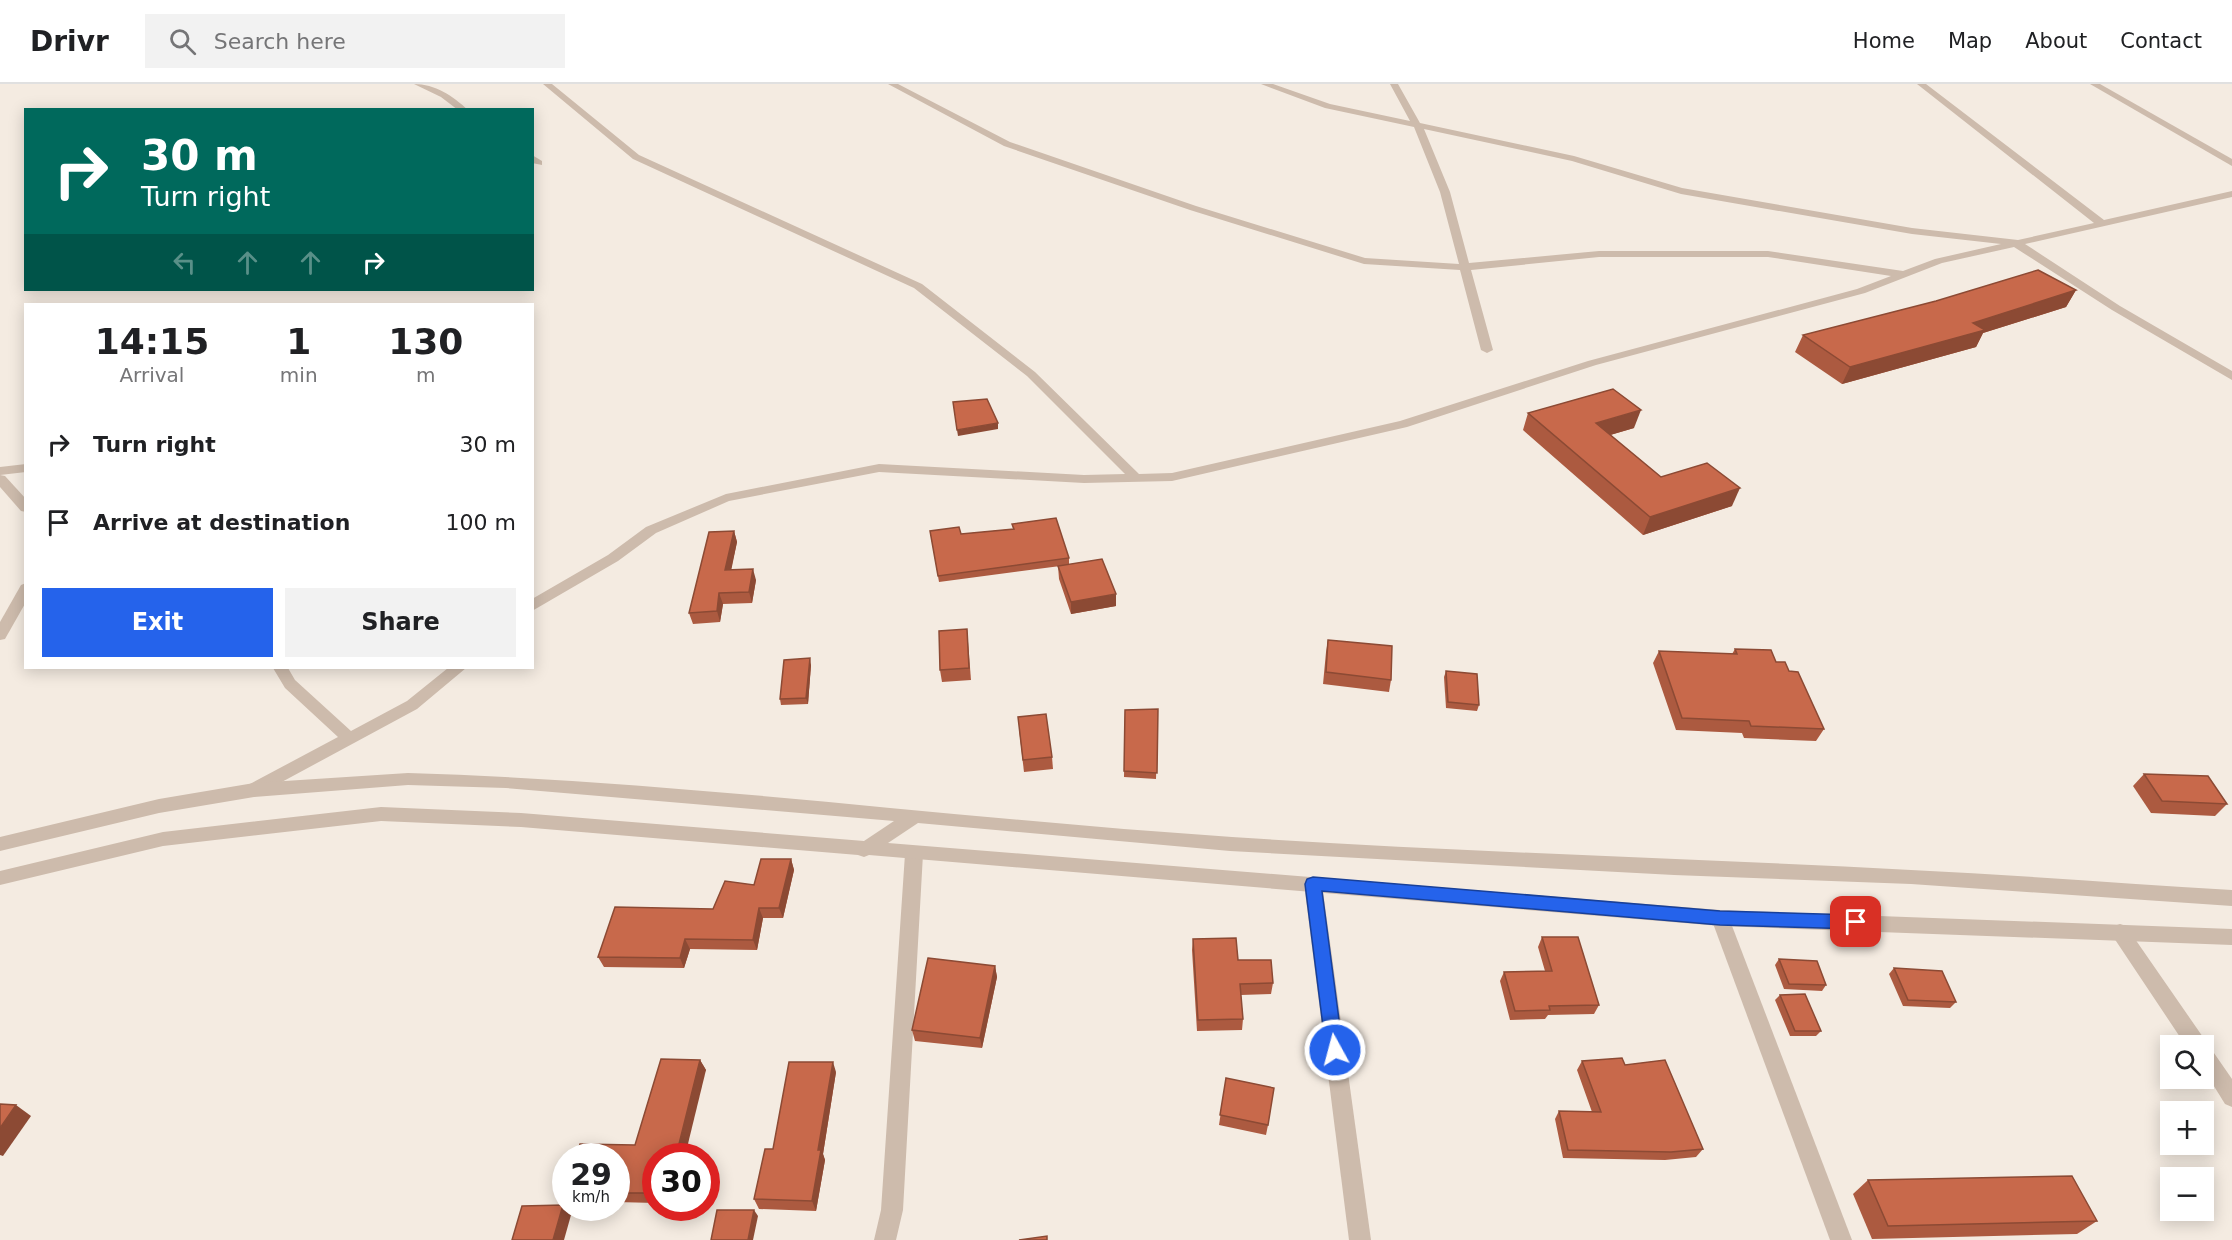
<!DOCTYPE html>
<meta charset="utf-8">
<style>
:root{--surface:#fff;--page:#f2f2f2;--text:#202124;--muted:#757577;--line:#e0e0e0;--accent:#2563eb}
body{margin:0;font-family:"DejaVu Sans",sans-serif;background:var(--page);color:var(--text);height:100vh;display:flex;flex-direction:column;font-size:22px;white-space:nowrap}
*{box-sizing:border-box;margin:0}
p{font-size:20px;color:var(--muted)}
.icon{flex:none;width:33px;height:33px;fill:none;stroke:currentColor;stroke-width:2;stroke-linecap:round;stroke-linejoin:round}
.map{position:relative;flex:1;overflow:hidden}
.details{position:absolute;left:24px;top:219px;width:510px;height:366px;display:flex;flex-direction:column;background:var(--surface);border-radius:0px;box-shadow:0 3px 15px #0003}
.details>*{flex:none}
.guide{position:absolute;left:24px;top:24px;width:510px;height:183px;border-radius:0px;box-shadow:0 3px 15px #0003;background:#00695c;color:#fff;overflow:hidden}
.fabs{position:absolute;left:2160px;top:951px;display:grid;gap:12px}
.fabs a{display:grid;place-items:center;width:54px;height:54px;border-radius:0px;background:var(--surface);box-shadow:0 3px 15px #0003;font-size:30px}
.speed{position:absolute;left:552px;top:1059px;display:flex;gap:12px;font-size:30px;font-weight:700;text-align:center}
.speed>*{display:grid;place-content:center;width:78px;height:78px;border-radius:50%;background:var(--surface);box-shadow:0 3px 15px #0003;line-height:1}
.speed small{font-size:15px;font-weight:400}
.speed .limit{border:9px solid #d22;background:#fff;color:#111}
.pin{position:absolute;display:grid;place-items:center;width:51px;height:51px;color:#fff;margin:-26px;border-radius:12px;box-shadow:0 3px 9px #0006}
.me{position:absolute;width:66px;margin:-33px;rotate:353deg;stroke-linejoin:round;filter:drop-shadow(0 0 4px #0008)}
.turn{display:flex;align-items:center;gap:21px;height:126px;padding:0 18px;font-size:27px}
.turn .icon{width:78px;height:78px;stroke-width:2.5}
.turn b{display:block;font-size:42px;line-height:51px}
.lanes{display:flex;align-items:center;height:57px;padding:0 18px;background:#0003;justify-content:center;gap:30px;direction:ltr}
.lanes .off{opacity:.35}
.eta{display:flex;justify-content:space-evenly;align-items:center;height:102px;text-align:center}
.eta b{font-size:36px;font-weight:700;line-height:42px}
.button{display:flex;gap:12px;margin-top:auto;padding:12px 18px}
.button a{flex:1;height:69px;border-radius:0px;background:var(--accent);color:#fff;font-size:24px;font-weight:700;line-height:69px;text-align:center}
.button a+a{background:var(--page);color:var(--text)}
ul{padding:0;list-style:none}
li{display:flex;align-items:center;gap:18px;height:78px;padding:0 18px}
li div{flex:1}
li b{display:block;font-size:22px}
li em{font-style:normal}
header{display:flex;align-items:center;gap:36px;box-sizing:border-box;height:84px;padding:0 30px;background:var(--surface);border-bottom:2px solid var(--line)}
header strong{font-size:28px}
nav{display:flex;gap:33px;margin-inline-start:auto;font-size:21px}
.search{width:420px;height:54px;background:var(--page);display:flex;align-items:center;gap:15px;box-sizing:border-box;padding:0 21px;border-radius:0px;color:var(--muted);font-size:22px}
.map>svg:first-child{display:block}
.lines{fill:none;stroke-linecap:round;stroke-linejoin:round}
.minor{fill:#cdbbac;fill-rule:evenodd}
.tertiary{fill:#cdbbac;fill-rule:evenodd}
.wall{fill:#ac5a40}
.shaded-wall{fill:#8c4a34}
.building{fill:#c8694b;stroke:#8c4a34;stroke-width:1.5}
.route{fill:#2563eb;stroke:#184099;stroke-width:1.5}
</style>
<header>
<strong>Drivr</strong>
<div class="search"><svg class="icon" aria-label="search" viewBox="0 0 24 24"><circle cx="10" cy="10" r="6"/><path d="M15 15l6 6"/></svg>Search here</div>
<nav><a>Home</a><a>Map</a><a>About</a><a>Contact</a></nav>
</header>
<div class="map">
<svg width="2232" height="1156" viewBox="0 0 2232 1156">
<rect width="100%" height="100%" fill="#f4ebe1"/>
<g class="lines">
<g class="minor">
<path d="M414,0C435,0 453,12 468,26H458L441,13Z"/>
<path d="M543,0H552L639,71L922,200L1035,288L1139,390L1172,389L1400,337L1588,277L1857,205L1891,192L1768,173H1599L1471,186L1493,266L1487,269L1481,266L1460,186L1364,180L1190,126L1004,62L888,0H898L1010,58L1196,122L1365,174L1459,180L1440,108L1414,43L1325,24L1261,0H1273L1330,20L1410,37L1390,0H1398L1420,39L1574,72L1682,104L1912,144L2018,156L2094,139L1917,0H1926L2104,136L2232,107V113L2025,160L2120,222L2232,287V296L2112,226L2014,163L1942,179L1865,209L1596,281L1407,343L1172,397L1084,399L879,388L729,417L656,449L618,477L532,527V515L608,471L646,443L726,410L879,380L1084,391L1125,390L1027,292L914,204L633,75ZM1424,45L1572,77L1681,110L1912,150L2001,160L1935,175L1903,187L1768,167H1599L1469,179L1450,108Z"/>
<polygon points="2090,0 2100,0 2232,75 2232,82"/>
<polygon points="532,71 542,77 542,81 532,79"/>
<polygon points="26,380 26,388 0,391 0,383"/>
<polygon points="0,391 5,392 26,415 26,428 21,427 0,403"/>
<polygon points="26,499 26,518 5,555 0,556 0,538 21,501"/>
<polygon points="273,584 288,584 295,596 351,647 407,617 448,584 466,584 417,625 254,713 248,711 246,706 248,701 338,653 285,604"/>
<polygon points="914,763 920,765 923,770 903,1126 896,1156 874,1156 881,1126 905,770 908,765"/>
<polygon points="1313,793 1319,795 1322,800 1371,1156 1349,1156 1304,800 1307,795"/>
<polygon points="1720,826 1726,829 1729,834 1852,1156 1830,1156 1711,834 1714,829"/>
<polygon points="2120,840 2126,842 2232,995 2232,1023 2225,1020 2204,986 2204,962 2186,962 2114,854 2111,848 2114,842"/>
</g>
<path class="tertiary" d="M408,689C684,697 957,735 1232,753C1458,768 1685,774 1911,786C2018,791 2125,800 2232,806V822L1911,800L1674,791L1230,767L918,739L888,759L1720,826L2232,845V861L1720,842L869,771L864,773L858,771L521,743L381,737L163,762L0,801V787L163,748L381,723L521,729L864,757L894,737L506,704L408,701L254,713L159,729L0,767V753L159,715L254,699Z"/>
</g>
<g class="wall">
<polygon points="2076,206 2066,223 1983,249 1976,263 1842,300 1795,268 1803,251"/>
<polygon points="1528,329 1634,344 1610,351 1661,393 1732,422 1643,451 1523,346"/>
<polygon points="1012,440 1069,474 1069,480 1116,522 1071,530 1059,495 1058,482 1068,481 939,498 930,447 961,450 1013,445"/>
<polygon points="734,447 737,458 731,485 756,496 752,519 723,520 720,538 693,540 689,529"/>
<polygon points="967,545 971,596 942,598 940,586"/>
<polygon points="1328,556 1391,596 1389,608 1323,600 1326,568"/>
<polygon points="1735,565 1776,578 1789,587 1824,645 1816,657 1744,654 1742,649 1676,646 1653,579 1659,567 1732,570"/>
<polygon points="811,581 808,620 781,621 780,615"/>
<polygon points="1446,587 1479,621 1477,627 1446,624 1444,593"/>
<polygon points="1158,625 1156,695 1124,693 1125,626"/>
<polygon points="1019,645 1052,673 1053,685 1024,688"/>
<polygon points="2144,690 2227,720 2215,732 2151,729 2133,702"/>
<polygon points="791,775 794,786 783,834 763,834 757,866 690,865 684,884 604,883 598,873 713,825 754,801"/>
<polygon points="1542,853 1599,921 1594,930 1548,931 1545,935 1510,936 1500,897 1504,888 1545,887 1538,863"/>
<polygon points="1193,855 1238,876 1273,899 1271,910 1241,911 1243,935 1242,946 1197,947 1192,866"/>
<polygon points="1779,875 1826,901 1822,907 1784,905 1775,881"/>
<polygon points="995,882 997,893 982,964 915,957 912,946"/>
<polygon points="1894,884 1956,918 1950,924 1903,922 1889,890"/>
<polygon points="1780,911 1821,947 1816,952 1790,952 1775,916"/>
<polygon points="700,976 706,986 656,1072 656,1119 616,1118 616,1072 635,1061"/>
<polygon points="1582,977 1625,981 1703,1065 1696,1073 1665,1076 1563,1074 1555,1035 1559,1027 1592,1028 1577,986"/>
<polygon points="836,988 823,1070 825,1076 816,1127 759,1125 754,1115 773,1065"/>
<polygon points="1226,994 1268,1041 1266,1051 1219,1041"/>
<polygon points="1868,1096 2097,1137 2077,1150 1872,1155 1853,1110"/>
</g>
<g class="shaded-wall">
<polygon points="2076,206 2066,223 1983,249 1976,263 1842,300 1850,283 1973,239"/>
<polygon points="1641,326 1634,344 1590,357 1596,339"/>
<polygon points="998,339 998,345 958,352 957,346"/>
<polygon points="1740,404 1732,422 1643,451 1650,433"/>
<polygon points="734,447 737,458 729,497 725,486"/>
<polygon points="753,485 756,496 752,519 749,508"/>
<polygon points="719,509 723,520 720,538 717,527"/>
<polygon points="1116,510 1116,522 1071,530 1071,518"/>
<polygon points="810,574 811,581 808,620 806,614"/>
<polygon points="791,775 794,786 783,834 779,824"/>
<polygon points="759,824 763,834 757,866 753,856"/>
<polygon points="685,855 690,865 684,884 680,874"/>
<polygon points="995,882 997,893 982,964 980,954"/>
<polygon points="700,976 706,986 685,1072 676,1072"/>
<polygon points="833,978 836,988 823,1070 825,1076 816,1127 812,1117 818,1066"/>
<polygon points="16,1021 31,1032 3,1072 0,1071 0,1044"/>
<polygon points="563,1121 571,1131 564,1156 553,1156"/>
<polygon points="754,1126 758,1132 753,1156 748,1156"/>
</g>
<g class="building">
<polygon points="2038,186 2076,206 1973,239 1985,246 1850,283 1803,251 1936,217"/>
<polygon points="1613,305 1641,326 1596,339 1661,393 1707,379 1740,404 1650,433 1528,329"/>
<polygon points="987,315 998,339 957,346 953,318"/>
<polygon points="1056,434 1069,474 938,492 930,447 959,443 961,450 1014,445 1012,440"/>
<polygon points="734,447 725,486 753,485 749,508 719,509 717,527 689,529 709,448"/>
<polygon points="1102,475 1116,510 1071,518 1058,482"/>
<polygon points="967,545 969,584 940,586 939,547"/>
<polygon points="1328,556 1392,562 1391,596 1326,588"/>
<polygon points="1735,565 1771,566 1776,578 1785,578 1789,587 1798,588 1824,645 1751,642 1749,637 1682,634 1659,567 1737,570"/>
<polygon points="810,574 806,614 780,615 784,576"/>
<polygon points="1446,587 1477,590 1479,621 1448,618"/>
<polygon points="1158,625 1157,689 1124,687 1125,626"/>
<polygon points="1046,630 1052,673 1023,676 1018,633"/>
<polygon points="2144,690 2208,692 2227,720 2162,717"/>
<polygon points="761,775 791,775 779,824 759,824 753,856 685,855 680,874 598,873 615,823 713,825 725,797 754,801"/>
<polygon points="1542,853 1578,853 1599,921 1549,922 1550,926 1515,927 1504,888 1552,887"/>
<polygon points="1236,854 1238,876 1271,876 1273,899 1240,900 1243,935 1198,936 1193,855"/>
<polygon points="928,874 995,882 980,954 912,946"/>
<polygon points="1779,875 1817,877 1826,901 1789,900"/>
<polygon points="1894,884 1942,887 1956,918 1908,916"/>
<polygon points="1805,910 1821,947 1795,947 1780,911"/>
<polygon points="1622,974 1625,981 1665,976 1703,1065 1671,1068 1568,1066 1559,1027 1601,1028 1582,977"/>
<polygon points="661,975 700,976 676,1072 656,1072 656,1109 616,1109 616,1072 576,1072 580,1060 635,1061"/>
<polygon points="789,978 833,978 818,1066 821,1066 812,1117 754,1115 765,1065 773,1065"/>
<polygon points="1226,994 1274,1004 1268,1041 1220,1031"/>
<polygon points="0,1020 16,1021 0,1044"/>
<polygon points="2072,1092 2097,1137 1888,1142 1868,1096"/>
<polygon points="563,1121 553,1156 512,1156 522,1122"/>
<polygon points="717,1126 754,1126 748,1156 711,1156"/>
<polygon points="1047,1152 1047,1156 1019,1156"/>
</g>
<polygon class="route" points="1313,793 1720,827 1856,831 1862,833 1864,838 1862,843 1856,845 1720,841 1322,807 1343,966 1341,972 1335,974 1328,972 1326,966 1305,800 1307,795"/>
</svg>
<div class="fabs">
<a><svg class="icon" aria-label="search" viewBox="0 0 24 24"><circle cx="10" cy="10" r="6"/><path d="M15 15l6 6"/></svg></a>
<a>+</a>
<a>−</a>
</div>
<div class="speed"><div>29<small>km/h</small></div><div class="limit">30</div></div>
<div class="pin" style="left:1856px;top:838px;background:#d93025"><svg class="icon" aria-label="arrive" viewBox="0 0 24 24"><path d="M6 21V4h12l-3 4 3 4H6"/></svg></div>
<svg class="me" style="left:1335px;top:966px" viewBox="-20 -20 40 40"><circle r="17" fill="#2563eb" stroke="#fff" stroke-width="3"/><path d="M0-11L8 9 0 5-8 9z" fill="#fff"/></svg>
<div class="guide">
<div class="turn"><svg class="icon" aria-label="right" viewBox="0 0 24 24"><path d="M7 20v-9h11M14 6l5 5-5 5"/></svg><div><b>30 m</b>Turn right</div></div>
<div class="lanes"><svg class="icon off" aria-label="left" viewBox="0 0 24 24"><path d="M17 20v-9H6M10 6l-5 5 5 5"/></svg><svg class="icon off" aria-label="ahead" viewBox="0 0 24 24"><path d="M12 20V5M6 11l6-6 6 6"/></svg><svg class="icon off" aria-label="ahead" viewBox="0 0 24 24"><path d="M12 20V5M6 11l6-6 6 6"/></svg><svg class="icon" aria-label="right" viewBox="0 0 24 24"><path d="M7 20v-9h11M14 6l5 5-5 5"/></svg></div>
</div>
<section class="details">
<div class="eta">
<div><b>14:15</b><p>Arrival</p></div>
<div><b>1</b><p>min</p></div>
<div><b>130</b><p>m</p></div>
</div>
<ul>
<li><svg class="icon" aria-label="right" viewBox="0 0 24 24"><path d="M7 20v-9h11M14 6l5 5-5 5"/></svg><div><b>Turn right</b></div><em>30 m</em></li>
<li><svg class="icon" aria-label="arrive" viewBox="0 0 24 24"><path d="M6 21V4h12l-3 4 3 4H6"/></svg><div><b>Arrive at destination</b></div><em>100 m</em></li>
</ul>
<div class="button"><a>Exit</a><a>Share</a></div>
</section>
</div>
